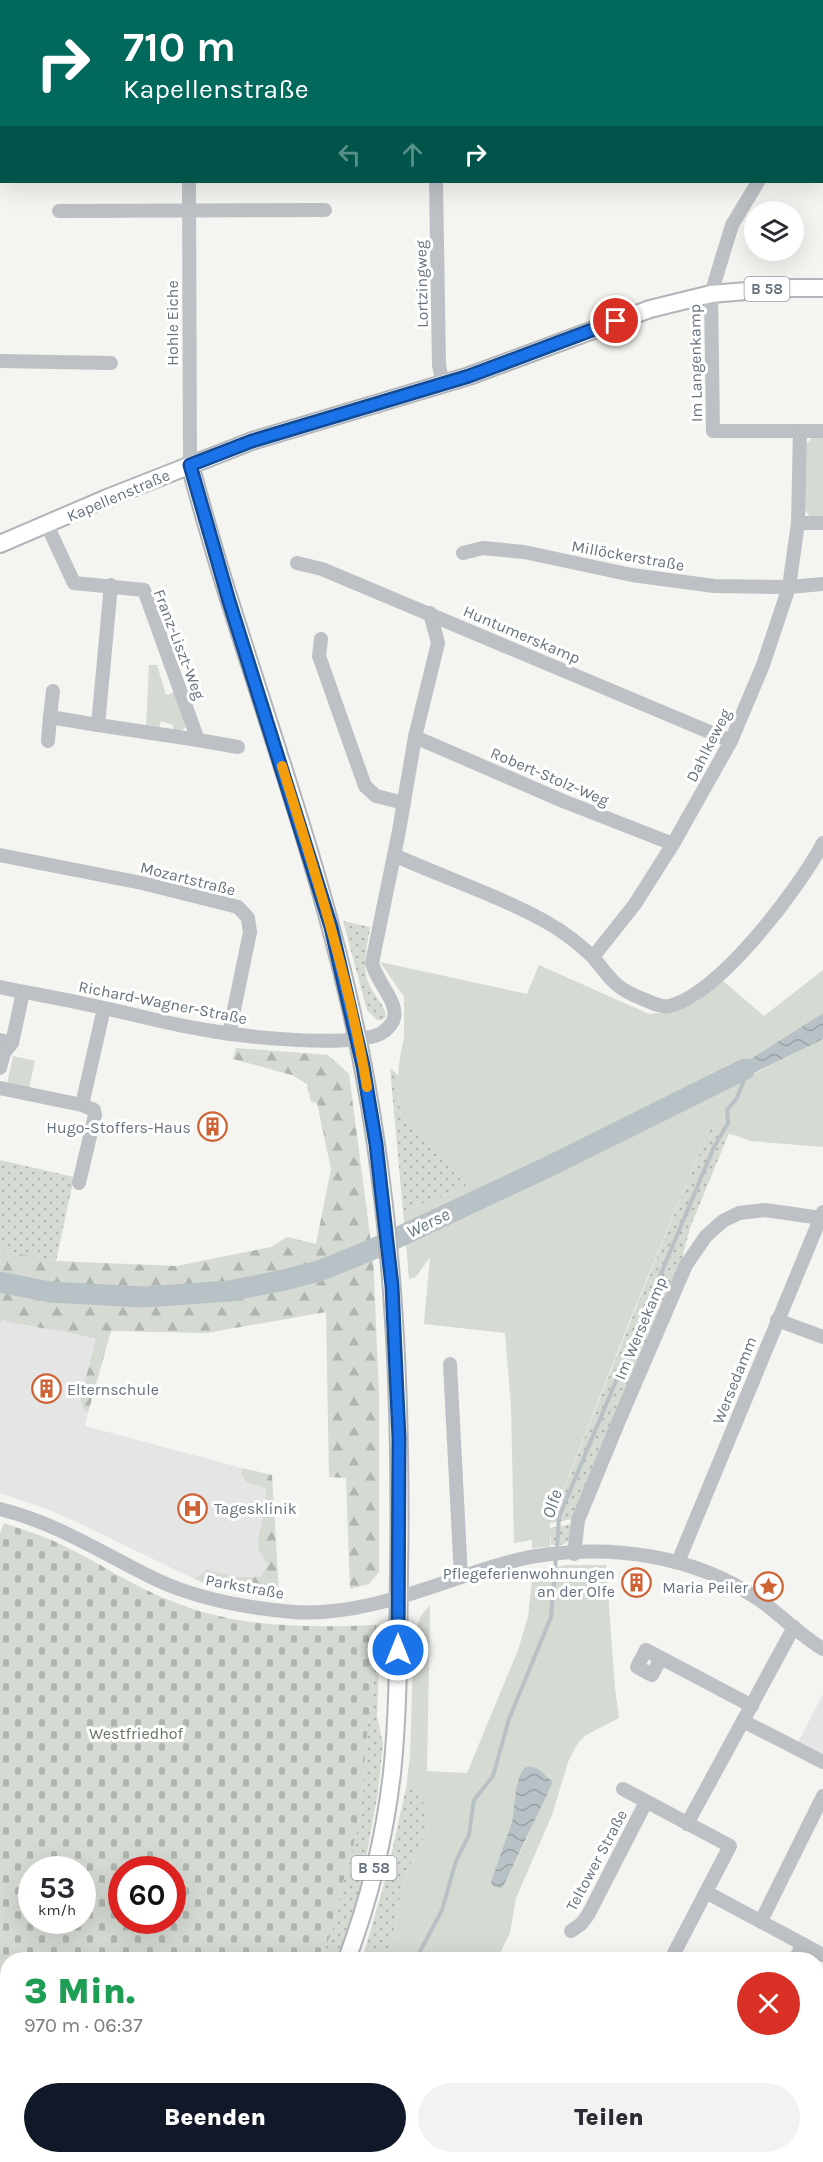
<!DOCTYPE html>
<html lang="de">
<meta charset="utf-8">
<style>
:root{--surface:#fff;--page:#f2f2f3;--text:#2b2b33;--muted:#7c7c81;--accent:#111827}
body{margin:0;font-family:Karla,sans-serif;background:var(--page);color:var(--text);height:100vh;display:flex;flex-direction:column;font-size:22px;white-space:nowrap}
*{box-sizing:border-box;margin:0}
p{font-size:20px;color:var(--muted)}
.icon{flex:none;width:33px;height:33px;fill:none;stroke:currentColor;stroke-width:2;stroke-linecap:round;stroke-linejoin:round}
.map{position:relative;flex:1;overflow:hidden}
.drawer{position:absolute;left:0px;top:1952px;width:824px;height:212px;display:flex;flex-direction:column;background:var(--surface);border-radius:24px 24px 0 0;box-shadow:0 6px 24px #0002}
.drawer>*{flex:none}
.guide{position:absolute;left:0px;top:0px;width:824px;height:183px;box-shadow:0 6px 24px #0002;background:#00695c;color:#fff;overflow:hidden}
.fabs{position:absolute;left:744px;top:201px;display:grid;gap:12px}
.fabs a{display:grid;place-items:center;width:60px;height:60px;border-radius:50%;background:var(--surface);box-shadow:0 6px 24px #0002;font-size:30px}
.speed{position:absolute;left:18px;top:1856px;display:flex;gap:12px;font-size:30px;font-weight:700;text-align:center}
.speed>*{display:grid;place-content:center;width:78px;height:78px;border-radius:50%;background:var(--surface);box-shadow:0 6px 24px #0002;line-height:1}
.speed small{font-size:15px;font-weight:400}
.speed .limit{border:9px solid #d22;background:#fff;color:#111}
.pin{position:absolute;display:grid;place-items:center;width:51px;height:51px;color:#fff;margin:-26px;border:3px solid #fff;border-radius:50%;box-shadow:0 2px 6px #0007}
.me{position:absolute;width:66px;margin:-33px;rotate:0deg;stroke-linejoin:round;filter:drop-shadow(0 0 4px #0008)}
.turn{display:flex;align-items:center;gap:21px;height:126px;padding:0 24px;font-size:27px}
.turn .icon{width:78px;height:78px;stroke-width:2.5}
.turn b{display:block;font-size:42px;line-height:51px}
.lanes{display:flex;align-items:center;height:57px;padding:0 24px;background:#0003;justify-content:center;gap:30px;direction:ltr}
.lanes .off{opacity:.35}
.round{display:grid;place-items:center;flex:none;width:63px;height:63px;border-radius:32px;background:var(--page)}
.head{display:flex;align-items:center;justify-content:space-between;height:102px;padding:0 24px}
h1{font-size:36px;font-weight:800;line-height:45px;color:#1e9e55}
.action{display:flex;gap:12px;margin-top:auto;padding:12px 24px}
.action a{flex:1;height:69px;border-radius:36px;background:var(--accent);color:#fff;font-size:24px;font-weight:800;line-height:69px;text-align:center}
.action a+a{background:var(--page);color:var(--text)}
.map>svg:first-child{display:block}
.built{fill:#e4e5e4}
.grass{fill:url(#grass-dots)}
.forest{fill:url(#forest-firs)}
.cemetery{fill:url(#cemetery-stones);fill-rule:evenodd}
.green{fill:#d5dad2;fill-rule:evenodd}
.water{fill:url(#water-waves)}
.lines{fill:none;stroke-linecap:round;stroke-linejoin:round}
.stream{stroke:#b8c1c5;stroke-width:4}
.river{stroke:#b8c1c5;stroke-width:21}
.major-casing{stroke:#b1b4b8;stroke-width:20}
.minor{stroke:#bdc0c4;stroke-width:14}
.major{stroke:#fff;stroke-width:16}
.route-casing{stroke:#114b97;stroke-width:15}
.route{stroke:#1a73e8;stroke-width:10}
.slow{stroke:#f59e0b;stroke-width:10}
.labels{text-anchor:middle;stroke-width:6;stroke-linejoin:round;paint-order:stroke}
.shield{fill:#fff;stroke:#949ca5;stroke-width:1.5}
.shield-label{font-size:15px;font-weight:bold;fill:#66727e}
.street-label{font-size:16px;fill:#66727e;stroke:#fff}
.poi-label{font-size:16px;fill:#66727e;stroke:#fff;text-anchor:end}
.park-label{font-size:16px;fill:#677664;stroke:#fff}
.water-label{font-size:18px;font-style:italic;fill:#677982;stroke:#fff}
</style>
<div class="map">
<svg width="823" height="2162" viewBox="0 0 823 2162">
<defs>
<pattern id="grass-dots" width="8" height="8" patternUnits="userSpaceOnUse" patternTransform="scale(1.5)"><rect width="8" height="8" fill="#d5dad2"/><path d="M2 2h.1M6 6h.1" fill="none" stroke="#b1b5b0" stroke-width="1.8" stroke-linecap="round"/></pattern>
<pattern id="forest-firs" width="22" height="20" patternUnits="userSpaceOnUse" patternTransform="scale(1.5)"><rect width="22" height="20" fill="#d5dad2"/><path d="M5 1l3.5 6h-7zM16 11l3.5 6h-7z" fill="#b1b5b0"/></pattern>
<pattern id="cemetery-stones" width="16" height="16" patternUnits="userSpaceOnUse" patternTransform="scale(1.5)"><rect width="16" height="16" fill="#d5dad2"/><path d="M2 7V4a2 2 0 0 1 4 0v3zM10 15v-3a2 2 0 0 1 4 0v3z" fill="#b1b5b0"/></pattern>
<pattern id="water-waves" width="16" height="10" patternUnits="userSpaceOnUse" patternTransform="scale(1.5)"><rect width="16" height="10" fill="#b8c1c5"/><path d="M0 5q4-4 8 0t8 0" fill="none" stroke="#99a1a5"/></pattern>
</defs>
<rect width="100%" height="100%" fill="#f4f4f0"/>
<g class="built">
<polygon points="2,1320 32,1327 70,1331 97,1339 80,1400 81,1404 88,1413 85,1426 242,1468 241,1475 266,1488 266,1504 258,1537 259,1551 268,1564 261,1577 239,1577 207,1570 194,1579 81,1524 47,1509 0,1493 0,1325"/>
<polygon points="823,1694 823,1760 796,1746"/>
</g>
<g class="grass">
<path d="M343,921L370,927C368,944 361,966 369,984C373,994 386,1007 386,1017L382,1020H377L367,1010Z"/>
<polygon points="390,1068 398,1075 397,1086 401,1116 468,1187 403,1211"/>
<polygon points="710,1127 729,1133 690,1228 681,1262 574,1519 550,1523 547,1514 559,1502 631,1320"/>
<polygon points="0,1160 74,1177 56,1261 0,1250"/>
<path d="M572,1524C570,1543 571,1545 551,1545L550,1528Z"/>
<polygon points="376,1625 381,1626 377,1716 383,1744 378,1792 360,1891 338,1959 320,1959 332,1932 342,1886 361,1817 365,1752 377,1646"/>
<path d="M406,1788C415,1789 419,1795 423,1802C437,1830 412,1854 404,1881C397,1906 395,1933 388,1959H362L387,1874Z"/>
<polygon points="219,2156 247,2156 244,2162 216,2162"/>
</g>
<g class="forest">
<polygon points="236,1048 328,1055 349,1074 371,1243 317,1266 283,1276 226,1286 143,1292 50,1287 0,1277 0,1250 56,1261 177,1266 271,1247 287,1237 316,1244 331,1169 317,1103 311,1102 307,1084 292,1075 233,1059"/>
<path d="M373,1255L379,1393V1572L369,1584L350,1589L346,1478L329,1477L326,1312L207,1333L111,1331L88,1413L84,1409L80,1400L96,1339C65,1330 33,1328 2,1320L0,1325V1287L49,1297L145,1301L229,1296L287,1285L322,1275Z"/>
<path d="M242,1468L272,1475L279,1594C250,1593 221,1590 194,1579L207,1570L239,1577H260L268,1565L259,1551L258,1537L266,1504V1488L247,1482L241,1475Z"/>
</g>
<g class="cemetery">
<path d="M4,1523C23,1530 42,1535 60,1544C98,1562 134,1587 174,1602C237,1628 309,1628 376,1625L377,1646L365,1752L361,1817L342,1886L332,1932L320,1959H8L7,2116L0,2112V1533ZM32,1869H82V1920H32ZM122,1869H172V1920H122Z"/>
<polygon points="92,2156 219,2156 216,2162 104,2162"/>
</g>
<g class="green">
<polygon points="812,438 823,438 823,517 810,517 804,508 805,445"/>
<polygon points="149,665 157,665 166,695 175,692 186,727 180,732 173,730 173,725 161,721 159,729 146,727"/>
<polygon points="380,962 527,994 539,965 649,1014 675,1011 698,1001 722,980 764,1016 823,970 823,1013 741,1065 723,1081 754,1074 823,1038 823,1147 751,1141 710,1127 630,1320 559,1501 547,1513 550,1523 550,1547 532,1548 532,1540 514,1543 511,1406 505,1333 424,1324 430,1257 416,1277 409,1279 403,1211 468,1187 401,1116 397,1086 400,1056 404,1038 404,997"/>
<polygon points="13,1056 35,1061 29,1088 7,1084"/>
<path d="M567,1565H606L615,1688L619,1718L586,1735L578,1743L568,1762L552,1815L516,1898L510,1933L497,1959H388C395,1933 397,1906 404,1881C412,1854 437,1830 423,1802C419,1795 415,1789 406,1788L410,1756L413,1664C418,1642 411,1621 430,1606L427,1771L467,1773L518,1650L528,1617L533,1571ZM529,1766L548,1777L530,1832L504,1885L501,1858L512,1822L516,1789L524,1768Z"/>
<polygon points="285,2156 345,2156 342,2162 281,2162"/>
</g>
<g class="water">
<polygon points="823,1013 823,1038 821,1040 754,1073 722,1082 741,1065"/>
<polygon points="529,1766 538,1769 552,1781 552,1784 504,1885 501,1888 493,1886 491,1882 512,1822 516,1789 520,1775 524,1768"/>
</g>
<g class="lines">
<g class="stream">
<polyline points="557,1549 559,1517 714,1147 728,1123 727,1110 737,1098 746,1075"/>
<polyline points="416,1959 442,1910 456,1861 469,1835 474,1800 493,1776 509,1719 551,1617 556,1557"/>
<polyline points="310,2162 313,2156"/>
</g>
<polyline class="river" points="0,1282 50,1292 144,1297 229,1291 284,1280 319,1271 371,1250 550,1166 745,1069"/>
<defs>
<g id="major">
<path d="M190,465C203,512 216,559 231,605C273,739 320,872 351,1009C393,1194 402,1385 399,1574C398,1640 399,1707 392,1773C385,1835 369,1900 347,1959"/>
<polyline points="0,544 107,498 252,441 469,376 650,309 711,294 783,288 823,288"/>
<polyline points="255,2162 258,2156"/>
</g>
</defs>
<use href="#major" class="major-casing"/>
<g class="minor">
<polyline points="100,0 100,2"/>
<polyline points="0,19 2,19"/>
<polyline points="822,72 823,70"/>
<polyline points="189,182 190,465"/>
<polyline points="436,182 439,365 443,385"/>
<polyline points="758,182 732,225 711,294 713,431 823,431"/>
<polyline points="59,211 325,210"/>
<polyline points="0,361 111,363"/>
<polyline points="798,523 823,523"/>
<polyline points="47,525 74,583 144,590 198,740 98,725 111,585"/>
<polyline points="463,553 483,548 524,552 632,575 714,586 789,587 823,584"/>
<polyline points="297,563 322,569 731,741"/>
<polyline points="321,639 319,656 365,786 376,796 404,803"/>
<polyline points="50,717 53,691"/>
<polyline points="415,737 563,801 673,844"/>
<polyline points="198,740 238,747"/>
<polyline points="48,741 50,717 98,725"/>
<polyline points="0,855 142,883 238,907 248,918 250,932 229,1034"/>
<path d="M394,855C445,878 500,896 548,923C564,932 579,944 592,956C600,965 607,976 616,984C623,990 635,996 643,999C650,1002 662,1008 669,1006C718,996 800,887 823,843"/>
<polyline points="593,957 635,904 673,844 731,741 763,665 789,587 798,523 800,431"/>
<path d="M0,987C34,994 69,1000 104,1008C138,1015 172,1025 206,1030C245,1037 346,1048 380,1034C385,1031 390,1027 393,1021C401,1004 376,982 372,963L399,831L415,737L438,643L430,613"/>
<polyline points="0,1040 12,1043 23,992"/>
<polyline points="0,1068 4,1053 12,1043"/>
<polyline points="0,1088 82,1105 94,1110 95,1115 79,1183"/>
<polyline points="82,1105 104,1008"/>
<polyline points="777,1320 823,1337"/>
<polyline points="450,1364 461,1577"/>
<path d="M0,1509C57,1523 105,1555 157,1580C200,1600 247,1608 293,1612C351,1616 408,1595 461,1577C485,1569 511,1560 536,1556C612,1544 693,1555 758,1599C780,1614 800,1635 823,1649"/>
<polyline points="574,1554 578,1520 618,1423 686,1265 706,1236 723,1221 739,1213 765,1210 821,1218"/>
<polyline points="678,1562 823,1212"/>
<polyline points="661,1658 652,1675 637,1667 646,1650 752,1706"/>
<polyline points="743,1721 823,1762"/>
<polyline points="623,1789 730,1846 706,1892 823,1955"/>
<polyline points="687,1824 794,1627"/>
<polyline points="761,1921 823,1796"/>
<polyline points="571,1931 581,1924 588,1915 646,1802"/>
<polyline points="671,1959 706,1892"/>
<polyline points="795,1959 803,1944"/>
<polyline points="816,2131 823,2118"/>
<polyline points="471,2156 482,2162"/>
<polyline points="658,2156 660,2162"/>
<polyline points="762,2156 774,2162"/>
<polyline points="81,2162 84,2156"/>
<polyline points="409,2162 413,2156"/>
<polyline points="558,2162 561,2156"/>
<polyline points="801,2162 804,2156"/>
</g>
<use href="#major" class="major"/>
</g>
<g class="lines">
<defs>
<polyline id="route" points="398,1650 399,1438 392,1286 376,1144 363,1066 331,927 229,601 190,465 252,441 469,376 616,321"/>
</defs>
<use href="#route" class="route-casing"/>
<use href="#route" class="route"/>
<path class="slow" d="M282,766C315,872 349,978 367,1087"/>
</g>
<defs>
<symbol id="building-ring" viewBox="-11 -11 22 22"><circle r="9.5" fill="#fff" stroke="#ce6436" stroke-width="1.5"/><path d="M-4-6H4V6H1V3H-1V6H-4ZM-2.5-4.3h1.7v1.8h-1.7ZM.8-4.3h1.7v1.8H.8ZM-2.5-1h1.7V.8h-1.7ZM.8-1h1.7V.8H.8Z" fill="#ce6436"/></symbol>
<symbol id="hospital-ring" viewBox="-11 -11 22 22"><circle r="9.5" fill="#fff" stroke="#ce6436" stroke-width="1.5"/><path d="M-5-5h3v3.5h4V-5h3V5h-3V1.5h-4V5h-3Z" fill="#ce6436"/></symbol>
<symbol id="sight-ring" viewBox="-11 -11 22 22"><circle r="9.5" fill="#fff" stroke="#ce6436" stroke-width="1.5"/><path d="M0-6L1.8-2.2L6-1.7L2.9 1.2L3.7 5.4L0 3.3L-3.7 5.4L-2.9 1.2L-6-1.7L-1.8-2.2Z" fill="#ce6436"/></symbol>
</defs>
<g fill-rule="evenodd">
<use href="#building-ring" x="196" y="1110" width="33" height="33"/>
<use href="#building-ring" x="30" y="1372" width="33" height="33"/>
<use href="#hospital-ring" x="176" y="1492" width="33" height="33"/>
<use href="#building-ring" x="620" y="1566" width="33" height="33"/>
<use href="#sight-ring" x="752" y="1570" width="33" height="33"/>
</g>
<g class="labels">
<g class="shield">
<rect x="744.5" y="277" width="45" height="24" rx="4.5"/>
<rect x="351.5" y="1856" width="45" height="24" rx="4.5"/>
</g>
<g class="shield-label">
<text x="767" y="294">B 58</text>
<text x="374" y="1873">B 58</text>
</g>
<g class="street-label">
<text transform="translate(421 284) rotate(-91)" y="6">Lortzingweg</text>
<text transform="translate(172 323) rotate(-90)" y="6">Hohle Eiche</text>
<text transform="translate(695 363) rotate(-91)" y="6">Im Langenkamp</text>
<text transform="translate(118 495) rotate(-23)" y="6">Kapellenstraße</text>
<text transform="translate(628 555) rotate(10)" y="6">Millöckerstraße</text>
<text transform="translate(522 634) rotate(23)" y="6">Huntumerskamp</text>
<text transform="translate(180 644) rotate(69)" y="6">Franz-Liszt-Weg</text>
<text transform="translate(708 745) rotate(-63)" y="6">Dahlkeweg</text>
<text transform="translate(550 776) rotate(23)" y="6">Robert-Stolz-Weg</text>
<text transform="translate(188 878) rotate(14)" y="6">Mozartstraße</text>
<text transform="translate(163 1002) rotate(11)" y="6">Richard-Wagner-Straße</text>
<text transform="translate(640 1328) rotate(-67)" y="6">Im Wersekamp</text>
<text transform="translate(734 1380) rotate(-68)" y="6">Wersedamm</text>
<text transform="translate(245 1586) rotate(10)" y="6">Parkstraße</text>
<text transform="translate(596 1860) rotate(-62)" y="6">Teltower Straße</text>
</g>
<g class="poi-label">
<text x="191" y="1133">Hugo-Stoffers-Haus</text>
<text x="67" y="1395" text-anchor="start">Elternschule</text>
<text x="214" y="1514" text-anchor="start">Tagesklinik</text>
<text x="615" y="1579">Pflegeferienwohnungen<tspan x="615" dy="18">an der Olfe</tspan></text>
<text x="748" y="1593">Maria Peiler</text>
</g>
<g class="park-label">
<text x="136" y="1739">Westfriedhof</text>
</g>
<g class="water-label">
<text transform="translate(428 1223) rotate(-26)" y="6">Werse</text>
<text transform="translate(552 1504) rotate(-72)" y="6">Olfe</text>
</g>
</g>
</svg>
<div class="fabs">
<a><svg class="icon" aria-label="layers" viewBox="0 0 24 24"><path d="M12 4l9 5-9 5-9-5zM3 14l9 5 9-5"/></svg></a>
</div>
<div class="speed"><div>53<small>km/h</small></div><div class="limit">60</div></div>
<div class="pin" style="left:616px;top:321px;background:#d93025"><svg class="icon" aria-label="arrive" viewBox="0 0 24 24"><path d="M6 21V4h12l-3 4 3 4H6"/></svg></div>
<svg class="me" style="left:398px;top:1650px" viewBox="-20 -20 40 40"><circle r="17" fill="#1a73e8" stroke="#fff" stroke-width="3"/><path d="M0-11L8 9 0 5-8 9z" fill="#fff"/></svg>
<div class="guide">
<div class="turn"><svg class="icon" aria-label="right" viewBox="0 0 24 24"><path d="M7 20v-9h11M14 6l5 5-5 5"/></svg><div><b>710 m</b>Kapellenstraße</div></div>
<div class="lanes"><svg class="icon off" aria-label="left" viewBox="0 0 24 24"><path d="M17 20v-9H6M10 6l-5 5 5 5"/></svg><svg class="icon off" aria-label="ahead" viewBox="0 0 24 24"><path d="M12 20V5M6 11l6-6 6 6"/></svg><svg class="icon" aria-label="right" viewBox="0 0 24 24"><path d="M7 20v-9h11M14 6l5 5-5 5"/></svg></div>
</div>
<section class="drawer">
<div class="head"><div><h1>3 Min.</h1><p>970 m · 06:37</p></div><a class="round" style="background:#d93025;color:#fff"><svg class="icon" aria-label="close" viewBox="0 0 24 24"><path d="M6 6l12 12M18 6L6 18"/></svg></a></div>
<div class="action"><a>Beenden</a><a>Teilen</a></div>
</section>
</div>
